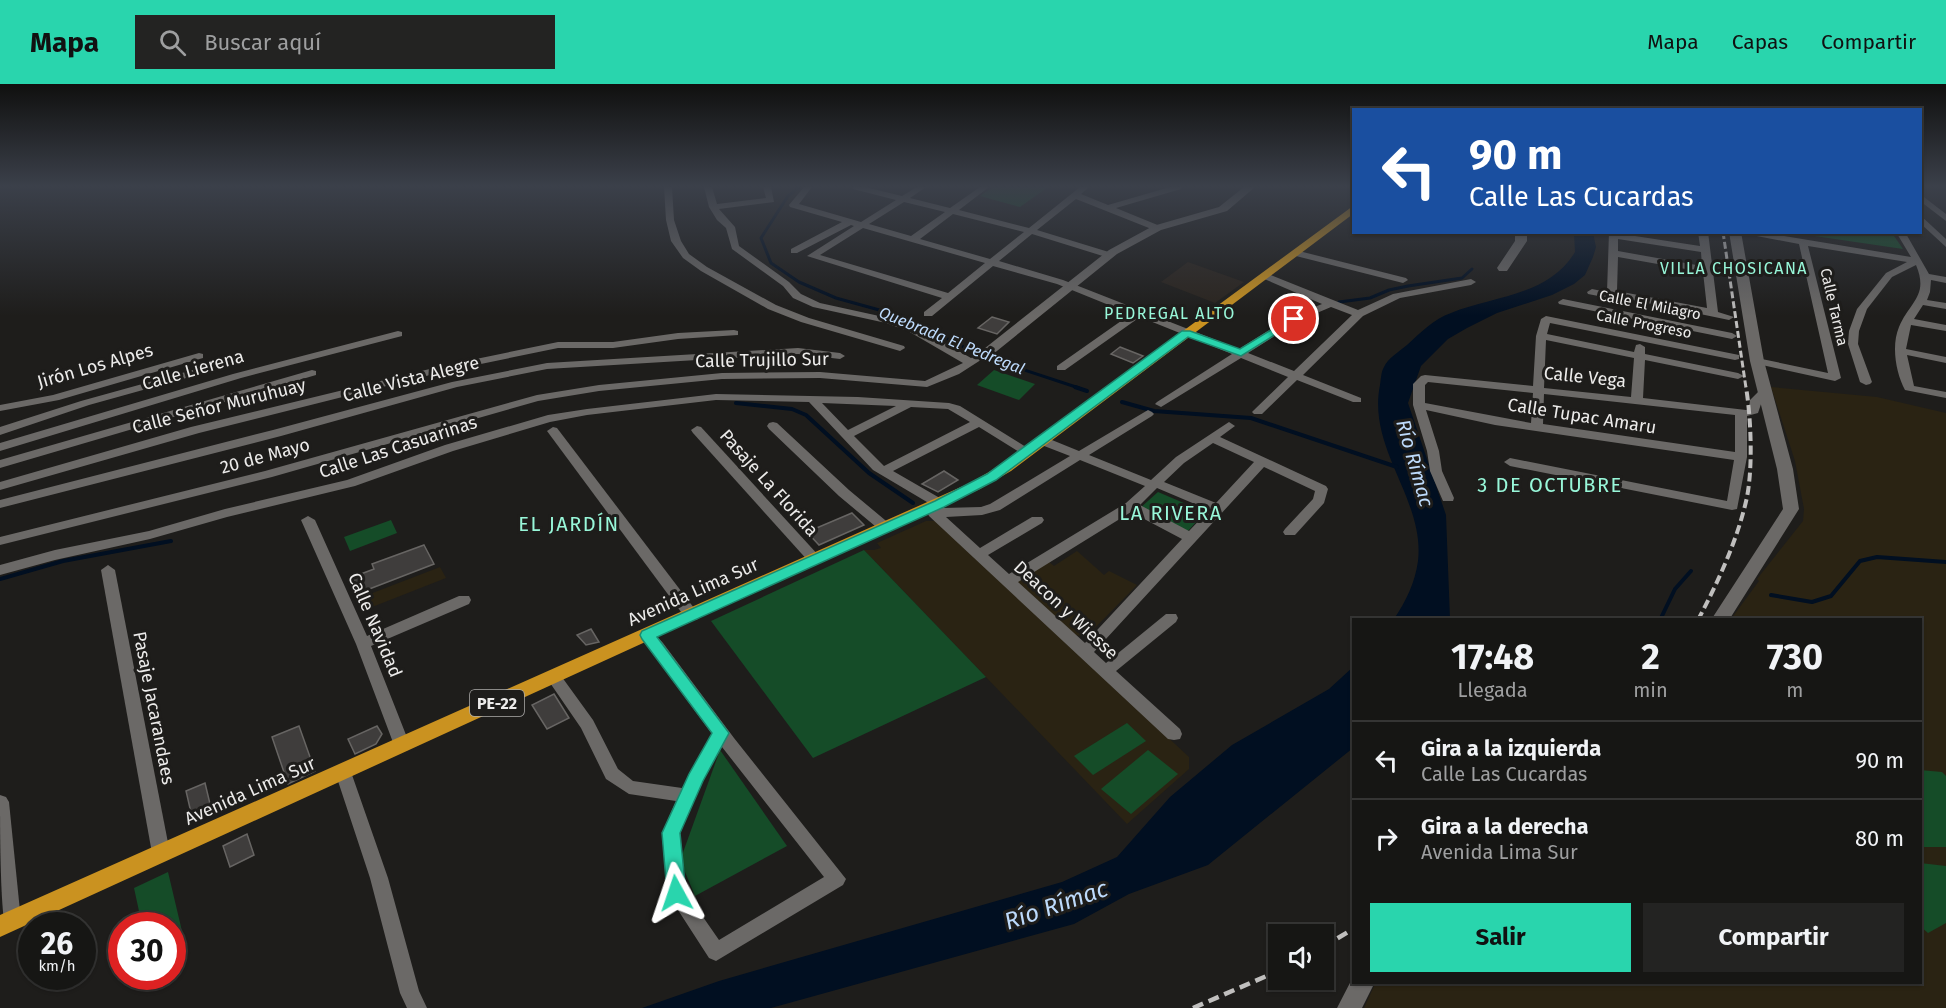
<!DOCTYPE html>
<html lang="es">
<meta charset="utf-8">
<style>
:root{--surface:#161614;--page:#232322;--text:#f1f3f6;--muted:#9e9fa0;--line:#353534;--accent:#29d5ad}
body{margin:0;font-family:"Fira Sans",sans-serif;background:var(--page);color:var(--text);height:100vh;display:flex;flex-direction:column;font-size:22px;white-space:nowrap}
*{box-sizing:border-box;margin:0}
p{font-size:20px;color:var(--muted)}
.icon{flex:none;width:33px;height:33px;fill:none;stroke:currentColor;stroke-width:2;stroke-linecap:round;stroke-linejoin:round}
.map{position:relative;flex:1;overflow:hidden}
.panel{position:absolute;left:1352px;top:534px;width:570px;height:366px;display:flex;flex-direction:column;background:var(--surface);border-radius:0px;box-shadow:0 2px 4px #0004,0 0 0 2px var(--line)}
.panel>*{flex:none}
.hud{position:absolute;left:1352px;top:24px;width:570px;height:126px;border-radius:0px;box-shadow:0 2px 4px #0004,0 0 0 2px var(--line);background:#1a4fa0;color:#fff;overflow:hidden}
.controls{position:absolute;left:1268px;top:840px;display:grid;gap:12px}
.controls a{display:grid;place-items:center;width:66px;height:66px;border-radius:0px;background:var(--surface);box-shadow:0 2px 4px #0004,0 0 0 2px var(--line);font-size:30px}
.speed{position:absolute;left:18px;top:828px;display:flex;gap:12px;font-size:30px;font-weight:700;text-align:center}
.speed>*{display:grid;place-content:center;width:78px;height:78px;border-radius:50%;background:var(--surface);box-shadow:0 2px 4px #0004,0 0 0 2px var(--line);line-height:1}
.speed small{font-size:15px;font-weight:400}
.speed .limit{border:9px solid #d22;background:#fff;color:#111}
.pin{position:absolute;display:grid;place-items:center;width:51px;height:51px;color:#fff;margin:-26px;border:3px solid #fff;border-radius:50%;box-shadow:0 2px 6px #0007}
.me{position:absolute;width:66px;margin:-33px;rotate:355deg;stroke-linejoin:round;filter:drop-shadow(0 0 4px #0008)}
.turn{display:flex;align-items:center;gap:21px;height:126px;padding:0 18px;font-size:27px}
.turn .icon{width:78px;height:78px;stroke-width:2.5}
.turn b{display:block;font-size:42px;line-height:51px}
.eta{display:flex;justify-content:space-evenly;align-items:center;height:102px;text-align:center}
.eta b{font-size:36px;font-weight:700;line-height:42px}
.primary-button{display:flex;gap:12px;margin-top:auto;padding:12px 18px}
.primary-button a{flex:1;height:69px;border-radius:0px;background:var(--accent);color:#111;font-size:24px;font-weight:700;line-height:69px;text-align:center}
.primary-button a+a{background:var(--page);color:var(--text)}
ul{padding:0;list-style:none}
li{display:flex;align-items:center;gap:18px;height:78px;padding:0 18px;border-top:2px solid var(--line)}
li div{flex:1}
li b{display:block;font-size:22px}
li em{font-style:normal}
header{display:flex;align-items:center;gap:36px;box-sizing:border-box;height:84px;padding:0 30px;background:var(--accent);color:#111}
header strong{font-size:28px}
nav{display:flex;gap:33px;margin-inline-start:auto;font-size:21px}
.search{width:420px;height:54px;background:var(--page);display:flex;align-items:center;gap:15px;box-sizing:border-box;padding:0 21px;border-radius:0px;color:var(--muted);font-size:22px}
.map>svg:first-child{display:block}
.built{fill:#2a241e}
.education{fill:#2a2313}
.green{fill:#154c28}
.water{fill:#010f21}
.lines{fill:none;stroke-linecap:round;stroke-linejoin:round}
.stream-far1{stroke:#010f21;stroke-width:3}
.stream{stroke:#010f21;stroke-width:4}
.building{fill:#3f3d3c;stroke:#676563;stroke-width:1.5}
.minor{fill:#6b6967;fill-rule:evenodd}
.tertiary{fill:#6b6967;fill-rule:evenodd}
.trunk{fill:#ca9220;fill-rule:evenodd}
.rail-far2{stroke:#c0bfbe;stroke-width:3;stroke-dasharray:7 3;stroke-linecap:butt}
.rail-far1{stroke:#c0bfbe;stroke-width:4;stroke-dasharray:9 4.5;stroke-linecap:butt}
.rail{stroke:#c0bfbe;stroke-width:4.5;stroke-dasharray:11 6;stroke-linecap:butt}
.route{fill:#29d5ad;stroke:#1b8a70;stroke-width:1.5}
.labels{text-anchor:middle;stroke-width:6;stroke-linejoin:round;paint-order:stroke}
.far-street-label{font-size:15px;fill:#ecebea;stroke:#1e1d1b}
.far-neighbourhood-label{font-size:16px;letter-spacing:1.5px;fill:#98f7d9;stroke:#1e1d1b}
.far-water-label{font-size:16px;font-style:italic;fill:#bddafb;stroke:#1e1d1b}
.shield{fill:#1e1d1b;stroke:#aeadac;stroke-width:1.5}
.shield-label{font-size:16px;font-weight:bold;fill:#ecebea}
.street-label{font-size:18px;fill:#ecebea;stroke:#1e1d1b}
.water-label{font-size:20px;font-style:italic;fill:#bddafb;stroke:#1e1d1b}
.neighbourhood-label{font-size:20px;letter-spacing:1.5px;fill:#98f7d9;stroke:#1e1d1b}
.near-water-label{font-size:24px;font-style:italic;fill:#bddafb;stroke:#1e1d1b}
</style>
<header>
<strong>Mapa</strong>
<div class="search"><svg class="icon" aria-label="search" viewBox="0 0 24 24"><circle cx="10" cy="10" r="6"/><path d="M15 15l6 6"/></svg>Buscar aquí</div>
<nav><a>Mapa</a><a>Capas</a><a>Compartir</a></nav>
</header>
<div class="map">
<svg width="1946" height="924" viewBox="0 0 1946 924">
<rect width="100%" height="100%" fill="#1e1d1b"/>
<polygon class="built" points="1188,178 1244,198 1215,219 1161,198"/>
<g class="education">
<polygon points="1771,303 1877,313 1946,329 1946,924 1364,924 1376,898 1920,898 1920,536 1731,535 1759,497 1757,495 1803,437 1804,425 1795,377"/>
<polygon points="926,437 935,437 1189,673 1189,685 1127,740 864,466 874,466 881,464 877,459"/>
<polygon points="1077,467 1104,491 1109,487 1137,501 1086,553 1075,551 1016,497 1049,478 1054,482"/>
<polygon points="440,483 446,494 362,527 357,515"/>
</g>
<g class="green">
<polygon points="993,103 1048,103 1020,123 980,112"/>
<polygon points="1794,149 1892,149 1903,165"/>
<polygon points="994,286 1035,300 1019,316 977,301"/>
<polygon points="1158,408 1205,428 1188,447 1139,425"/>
<polygon points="391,436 397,449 350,467 344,453"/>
<polygon points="864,466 986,593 813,674 711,537"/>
<polygon points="1127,639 1146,657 1093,691 1074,672"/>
<polygon points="720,666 787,762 695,812 685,788 681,774"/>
<polygon points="1148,666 1178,690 1131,730 1101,705"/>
<polygon points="1920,686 1942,688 1946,692 1946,763 1920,763"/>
<polygon points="1920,779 1946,782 1946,839 1928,849 1920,842"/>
<polygon points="168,788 186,864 173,871 172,842 142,841 134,804"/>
</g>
<g class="water">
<path d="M1574,149H1593L1596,163L1593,173L1585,191L1574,200L1552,211L1497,229L1467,244L1448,255L1421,282L1408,319L1446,431L1450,535H1394C1406,517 1415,499 1418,477C1425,415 1367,365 1380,301C1381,295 1381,288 1384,283C1387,275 1400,267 1407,261C1420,249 1434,235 1451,229C1493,212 1549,212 1575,168Z"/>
<polygon points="1353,583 1353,664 1208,781 1129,810 1074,840 771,924 642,924 719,897 1062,798 1117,773 1170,713 1232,661 1329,605"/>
</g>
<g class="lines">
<g class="stream-far1">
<polyline points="799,103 788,112 761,154 771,179 799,198 836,214 901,232 982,272 1079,304"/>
<polyline points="1339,218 1370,214 1389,206 1408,202 1462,194 1472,185"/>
</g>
<g class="stream">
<polyline points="1075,303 1087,307"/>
<polyline points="1122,318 1154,327 1251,334 1397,383"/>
<polyline points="736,319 792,325 806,331 869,389 913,419"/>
<polyline points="0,495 63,477 171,457"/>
<polyline points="1771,511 1812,518 1831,512 1860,477 1877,473 1946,478"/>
<polyline points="1660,536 1675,505 1691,487"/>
</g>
</g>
<g class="building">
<polygon points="992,233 1009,238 997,250 978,244"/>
<polygon points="1120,263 1143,272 1133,279 1111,270"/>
<polygon points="944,387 958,396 938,408 922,400"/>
<polygon points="852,429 864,441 819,461 807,448"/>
<polygon points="424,461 434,480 359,509 353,493 374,485 372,480"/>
<polygon points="591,545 599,558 586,561 577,551"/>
<polygon points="554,610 569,634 547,645 532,621"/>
<polygon points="299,642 315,687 288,700 272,653"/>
<polygon points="377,642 382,650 376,660 355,670 348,655"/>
<polygon points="205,699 211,724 192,733 186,707"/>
<polygon points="247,750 254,771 230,783 223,762"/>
</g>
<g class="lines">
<g class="minor">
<polygon points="664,103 672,103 674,136 681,157 689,170 707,183 776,221 809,234 904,262 905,264 900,267 801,238 768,225 701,187 683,174 671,157 666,136"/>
<polygon points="704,103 712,103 717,120 766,114 763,103 771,103 774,118 719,125 735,143 739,162 789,198 801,210 820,219 893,235 916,243 971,274 982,269 987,272 959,290 927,303 820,294 722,295 599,307 538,317 272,393 0,461 0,453 265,387 537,311 599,301 722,289 820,288 925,297 963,279 908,247 886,239 813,223 793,214 783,202 732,165 726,144 717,136 709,123"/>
<path d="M804,103H812L799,120L861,138L896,116L853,105L852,103H865L902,112L917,103H926L910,114L950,124L980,103H989L959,126L1029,144L1080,103H1089L1081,110L1108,121L1170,103H1182L1181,105L1116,124L1160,142V146H1154L1076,115L1037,146L1112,169V173H1106L1032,150L999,177L1063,196L1239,265L1290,233L1322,220L1262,194V190H1268L1358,226L1393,210L1471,195L1476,198L1471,201L1400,214L1363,232L1303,291L1361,314V318H1353L1297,296L1262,330H1254L1252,328L1254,326L1288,293L1241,274L1161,323L1155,320L1157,318L1232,270L1140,233L1065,286H1057V282L1131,230L1057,200L993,182L932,232H924V228L942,214L807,172L854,142L851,141L797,169H791V165L842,138L790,123L789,121ZM904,118L945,128L911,152L869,140ZM953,130L1024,148L990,175L920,155ZM863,144L985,179L948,209L820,171ZM1331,223L1352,231L1294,287L1248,269L1298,237Z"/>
<polygon points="1920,110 1946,130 1946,137 1920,117"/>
<polygon points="1920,131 1946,155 1946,163 1920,139"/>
<path d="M1609,148L1700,162L1698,148H1708L1718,228L1734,233L1729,236L1623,214L1619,216L1588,210L1587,208L1592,205L1607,208ZM1618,155L1701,168L1702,182L1618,167ZM1618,173L1703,188L1707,224L1617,207Z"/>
<path d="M1736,148H1760L1911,173L1896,148H1905L1929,190L1946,193V199L1931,196L1930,208L1927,216L1946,219V225L1923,221L1914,235L1946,241V247L1911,241L1906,265L1946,273V279L1907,271L1914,302L1946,308V314L1905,306C1896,289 1891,262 1899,243C1910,217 1929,212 1916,181L1892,193L1867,225L1859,247L1858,260L1872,298L1870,300L1866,301L1860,298L1848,260L1849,247L1857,225L1886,189L1907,178L1808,162L1841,294L1835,297L1753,279V275L1757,274L1828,289L1799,160Z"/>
<polygon points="1295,166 1406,194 1408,196 1403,199 1292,171 1290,169"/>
<polygon points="1563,215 1732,249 1737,252 1732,255 1559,220 1558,218"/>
<path d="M1546,232L1739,271V275L1735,276L1550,239L1547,250L1634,268L1636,261L1640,260L1645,263V270L1738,289L1744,292L1738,295L1645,276L1643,314L1746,326L1749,325L1750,316L1760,306H1768L1770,308L1762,317L1758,329L1747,332V373L1737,425L1732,426L1510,382L1504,378L1510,374L1727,417L1734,376L1495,341L1426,326L1439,367L1442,387L1454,414L1453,417H1443L1430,387L1427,367L1413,321V300L1421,292L1425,291L1533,302L1536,252L1541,235ZM1546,256L1634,274L1631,313L1544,304ZM1428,298L1533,309L1531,339L1425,319V301ZM1544,310L1735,331V368L1543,340Z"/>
<polygon points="734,246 738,247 738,251 678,255 613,264 558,264 442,288 199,349 0,406 0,398 191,343 442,282 558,258 613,258 678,249"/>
<polygon points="398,247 402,248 402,252 241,294 0,367 0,359 233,290"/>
<polygon points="798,264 840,269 845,272 840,275 798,270 547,285 457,303 281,352 0,424 0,416 273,346 452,298 547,279"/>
<polygon points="199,269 203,270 203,274 59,316 0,327 0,321 53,311"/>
<polygon points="236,274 240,275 240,279 89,321 0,351 0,343 81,317"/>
<polygon points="312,286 316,287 316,291 0,384 0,376"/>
<path d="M716,310L858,313L949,319L960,322L1034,368L1032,371H1024L979,343L893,387L945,417L946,420L943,424L981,423L990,420L1070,372L1039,360L1037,357L1039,354H1047L1079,367L1148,326L1152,328L1154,330L1152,332L1089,371L1151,396L1176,373L1229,338L1235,342L1220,353L1326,402L1328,405L1324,419L1295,451H1285L1283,448L1285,445L1313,415L1315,407L1264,383L1094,568L1106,579L1166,530H1176L1178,534L1176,538L1116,587L1180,645L1182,650L1180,655L1174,656L1168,655L929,432L927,428L932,421L873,386L809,318L716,316L587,331L550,338L453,367L355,402L227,433L150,455L55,476L0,491V481L55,466L149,447L225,425L347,396L445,361L548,331L587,325ZM822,319L896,322L848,346ZM911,323L948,325L970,338L884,382L854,352ZM1213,359L1254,378L1216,419L1164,398L1184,379ZM1080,376L1145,402L1126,419L1009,490L988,471L1042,439L1044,436L1042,433H1032L980,464L946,433L982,431L1000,426ZM1157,404L1209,426L1189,447L1140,421ZM1131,428L1182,455L1085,559L1018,498Z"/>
<polygon points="773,338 777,339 849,406 891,441 893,444 891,447 881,447 839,412 769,345 767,342 769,339"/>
<polygon points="697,342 701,343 820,473 822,476 820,479 810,479 693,349 691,346"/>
<polygon points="553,343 557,344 697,528 699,532 697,536 687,536 547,347"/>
<polygon points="308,432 315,436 367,552 459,512 469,512 471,516 469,520 371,562 410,661 408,666 402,668 396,666 394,661 356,560 301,436"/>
<polygon points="108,481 115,486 170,769 167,775 161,777 155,775 152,769 101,486"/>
<path d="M647,546L652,547L663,559L734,654L846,795L843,801L716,877L709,874L667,809L662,749L676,717L629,710L606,695L581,644L546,593L549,589L554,587L559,589L593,636L618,685L633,697L682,704L712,650L642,555L640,551L642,547ZM722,663L824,793L719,856L685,807L680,749L702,697Z"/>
<polygon points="343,681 349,683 351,688 388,794 419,907 427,924 407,924 400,909 370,794 335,688 337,683"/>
<path d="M0,711L6,713L9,718L21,837L19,843L12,846L5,843C0,818 0,741 0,711Z"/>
</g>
<g class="tertiary">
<polygon points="1244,103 1255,103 1227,127 1161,146 1117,170 987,275 977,275 975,272 1109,166 1153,142 1219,123"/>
<polygon points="1515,148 1527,148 1527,157 1507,187 1499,187 1497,184 1515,157"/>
<polygon points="1729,148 1741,148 1764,277 1793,385 1799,425 1729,536 1711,536 1783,425 1777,385 1750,277"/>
<polygon points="1353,893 1353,898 1375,898 1362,924 1337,924"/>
</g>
<polygon class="trunk" points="1353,122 1353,130 1011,387 980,405 0,853 0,831 970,399 1001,381"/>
<polyline class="rail-far2" points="1723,148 1746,304"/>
<path class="rail-far1" d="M1698,536C1718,498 1738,455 1747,413C1753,382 1751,334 1746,303"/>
<g class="rail">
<polyline points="1323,863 1353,845"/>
<polyline points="1193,924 1278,887"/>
</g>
</g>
<linearGradient id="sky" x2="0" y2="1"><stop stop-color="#10100f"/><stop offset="0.44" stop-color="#3b404a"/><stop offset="1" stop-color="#3b404a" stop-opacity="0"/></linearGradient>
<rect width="1946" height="232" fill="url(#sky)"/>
<polygon class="route" points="1294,232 1299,235 1297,237 1241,272 1188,253 996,396 944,423 657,553 729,649 703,697 680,749 686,809 683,815 676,817 670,815 667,809 662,749 689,690 712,649 642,555 640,551 642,547 935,417 987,390 1182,247 1190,247 1240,265"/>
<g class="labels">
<g class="far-street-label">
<text transform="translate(1650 221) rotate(11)" y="5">Calle El Milagro</text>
<text transform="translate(1834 223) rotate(77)" y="5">Calle Tarma</text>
<text transform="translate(1644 240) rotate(11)" y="5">Calle Progreso</text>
</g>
<g class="far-neighbourhood-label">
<text x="1734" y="190">VILLA CHOSICANA</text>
<text x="1170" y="235">PEDREGAL ALTO</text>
</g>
<g class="far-water-label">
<text transform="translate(952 256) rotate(22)" y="6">Quebrada El Pedregal</text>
</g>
<rect class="shield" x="470" y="606" width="54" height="26" rx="4.5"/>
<g class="shield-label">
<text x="497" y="625">PE-22</text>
</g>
<g class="street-label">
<text transform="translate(762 276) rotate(-1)" y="6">Calle Trujillo Sur</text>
<text transform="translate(95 282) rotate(-16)" y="6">Jirón Los Alpes</text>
<text transform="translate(193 286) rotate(-16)" y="6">Calle Lierena</text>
<text transform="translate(1585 293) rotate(6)" y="6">Calle Vega</text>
<text transform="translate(411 295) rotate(-14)" y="6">Calle Vista Alegre</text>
<text transform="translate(219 322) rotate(-14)" y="6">Calle Señor Muruhuay</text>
<text transform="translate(1582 332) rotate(9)" y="6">Calle Tupac Amaru</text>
<text transform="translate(398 363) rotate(-18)" y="6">Calle Las Casuarinas</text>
<text transform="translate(265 372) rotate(-15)" y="6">20 de Mayo</text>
<text transform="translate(769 399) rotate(48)" y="6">Pasaje La Florida</text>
<text transform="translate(693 508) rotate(-24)" y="6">Avenida Lima Sur</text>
<text transform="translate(1066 526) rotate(43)" y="6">Deacon y Wiesse</text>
<text transform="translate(375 541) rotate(67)" y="6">Calle Navidad</text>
<text transform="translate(154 624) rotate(79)" y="6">Pasaje Jacarandaes</text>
<text transform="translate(250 707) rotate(-24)" y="6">Avenida Lima Sur</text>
</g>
<g class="water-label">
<text transform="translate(1415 379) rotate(74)" y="7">Río Rímac</text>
</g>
<g class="neighbourhood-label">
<text x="1550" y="408">3 DE OCTUBRE</text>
<text x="1171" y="436">LA RIVERA</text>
<text x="569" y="447">EL JARDÍN</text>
</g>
<g class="near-water-label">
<text transform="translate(1056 821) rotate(-19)" y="8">Río Rímac</text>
</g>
</g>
</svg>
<div class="controls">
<a><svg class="icon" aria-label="sound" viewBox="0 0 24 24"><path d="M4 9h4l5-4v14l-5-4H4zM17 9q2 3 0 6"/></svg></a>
</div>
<div class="speed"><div>26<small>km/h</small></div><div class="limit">30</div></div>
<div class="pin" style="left:1294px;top:235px;background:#d93025"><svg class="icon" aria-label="arrive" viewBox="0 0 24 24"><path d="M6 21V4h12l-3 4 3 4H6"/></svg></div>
<svg class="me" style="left:676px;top:809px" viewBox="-20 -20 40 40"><path d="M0-17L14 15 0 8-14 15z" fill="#29d5ad" stroke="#fff" stroke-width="4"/></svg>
<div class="hud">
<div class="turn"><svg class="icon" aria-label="left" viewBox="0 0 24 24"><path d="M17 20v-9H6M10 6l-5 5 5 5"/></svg><div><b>90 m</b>Calle Las Cucardas</div></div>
</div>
<section class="panel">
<div class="eta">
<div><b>17:48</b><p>Llegada</p></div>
<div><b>2</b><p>min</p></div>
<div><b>730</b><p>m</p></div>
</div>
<ul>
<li><svg class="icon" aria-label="left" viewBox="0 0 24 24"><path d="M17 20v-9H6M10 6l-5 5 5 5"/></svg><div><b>Gira a la izquierda</b><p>Calle Las Cucardas</p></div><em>90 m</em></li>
<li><svg class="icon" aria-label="right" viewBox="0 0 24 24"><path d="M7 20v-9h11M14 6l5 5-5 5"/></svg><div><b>Gira a la derecha</b><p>Avenida Lima Sur</p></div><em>80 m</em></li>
</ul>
<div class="primary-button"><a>Salir</a><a>Compartir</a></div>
</section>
</div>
